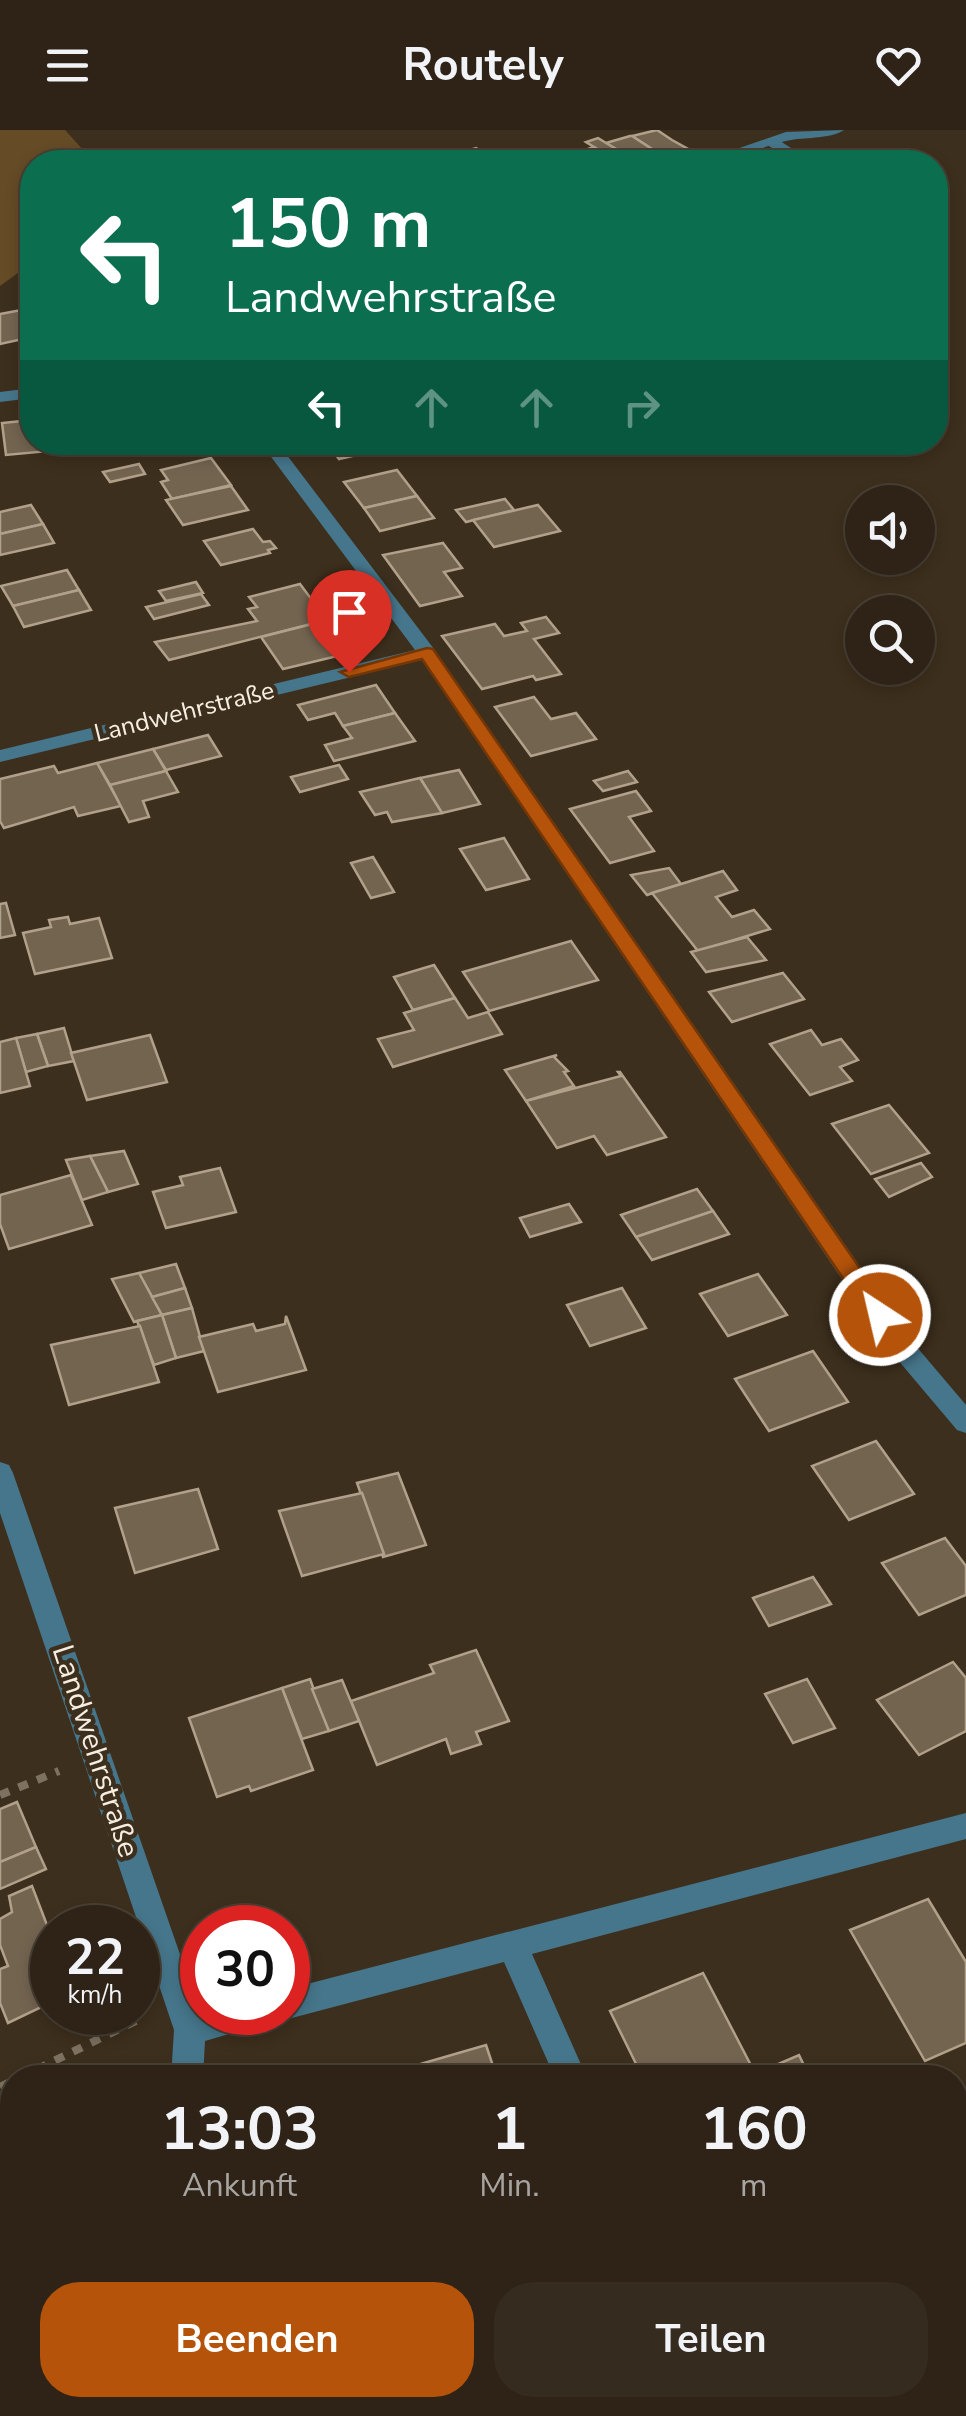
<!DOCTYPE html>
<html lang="de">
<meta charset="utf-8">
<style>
:root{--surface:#2e2316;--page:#362b1f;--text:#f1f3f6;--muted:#a7a4a1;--line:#494035;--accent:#b45309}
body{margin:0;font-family:"Nunito Sans",sans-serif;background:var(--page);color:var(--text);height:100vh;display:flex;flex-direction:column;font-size:38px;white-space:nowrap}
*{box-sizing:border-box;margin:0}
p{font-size:32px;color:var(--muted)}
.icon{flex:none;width:55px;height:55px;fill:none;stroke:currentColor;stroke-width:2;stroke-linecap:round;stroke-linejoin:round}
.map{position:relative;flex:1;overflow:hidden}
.panel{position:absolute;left:0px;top:1935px;width:968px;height:352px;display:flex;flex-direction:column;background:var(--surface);border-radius:40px 40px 0 0;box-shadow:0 5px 15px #0003,0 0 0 2px var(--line)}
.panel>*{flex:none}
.hud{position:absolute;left:20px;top:20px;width:928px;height:305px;border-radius:40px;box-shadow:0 5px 15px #0003,0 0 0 2px var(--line);background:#0b6e4f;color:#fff;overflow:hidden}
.fabs{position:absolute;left:845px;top:355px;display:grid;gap:20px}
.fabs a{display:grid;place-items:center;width:90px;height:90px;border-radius:50%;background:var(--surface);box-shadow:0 5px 15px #0003,0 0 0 2px var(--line);font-size:50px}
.speed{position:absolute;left:30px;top:1775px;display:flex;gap:20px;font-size:50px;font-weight:700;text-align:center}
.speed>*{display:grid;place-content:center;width:130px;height:130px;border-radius:50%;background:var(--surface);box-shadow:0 5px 15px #0003,0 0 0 2px var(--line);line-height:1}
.speed small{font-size:25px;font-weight:400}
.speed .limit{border:15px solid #d22;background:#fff;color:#111}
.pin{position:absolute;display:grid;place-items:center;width:85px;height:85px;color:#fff;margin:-102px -42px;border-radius:50% 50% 50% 0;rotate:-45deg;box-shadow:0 0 10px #0007}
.pin .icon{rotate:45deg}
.me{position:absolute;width:110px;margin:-55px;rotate:325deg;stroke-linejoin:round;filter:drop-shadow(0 0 8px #0008)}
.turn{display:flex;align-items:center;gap:35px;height:210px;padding:0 40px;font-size:45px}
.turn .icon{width:130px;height:130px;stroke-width:2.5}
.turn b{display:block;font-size:70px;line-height:85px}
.lanes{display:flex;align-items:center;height:95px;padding:0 40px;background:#0003;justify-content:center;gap:50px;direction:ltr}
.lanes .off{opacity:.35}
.eta{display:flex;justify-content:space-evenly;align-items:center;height:170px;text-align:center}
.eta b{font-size:60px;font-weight:700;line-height:70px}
.cta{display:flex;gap:20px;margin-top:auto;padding:20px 40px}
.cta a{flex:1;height:115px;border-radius:40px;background:var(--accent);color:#fff;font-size:40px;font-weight:700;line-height:115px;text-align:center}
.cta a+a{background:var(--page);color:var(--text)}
header{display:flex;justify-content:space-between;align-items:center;height:130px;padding:0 40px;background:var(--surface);font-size:45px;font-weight:700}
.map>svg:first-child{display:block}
.green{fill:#654b26}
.building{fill:#736450;stroke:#b1a08a;stroke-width:2.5}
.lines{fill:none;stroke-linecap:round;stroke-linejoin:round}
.path{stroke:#7d7161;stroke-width:8;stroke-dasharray:10 10;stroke-linecap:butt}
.service{fill:#46768b;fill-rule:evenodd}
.minor{fill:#46768b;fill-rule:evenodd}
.route{fill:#b45309;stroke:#753606;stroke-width:2.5}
.labels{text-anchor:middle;stroke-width:9;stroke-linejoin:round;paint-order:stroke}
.far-street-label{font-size:25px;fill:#f7eee2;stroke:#3d2f1d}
.street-label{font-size:30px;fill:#f7eee2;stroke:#3d2f1d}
</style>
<header><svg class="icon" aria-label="menu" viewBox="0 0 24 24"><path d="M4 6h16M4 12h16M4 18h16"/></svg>Routely<svg class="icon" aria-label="heart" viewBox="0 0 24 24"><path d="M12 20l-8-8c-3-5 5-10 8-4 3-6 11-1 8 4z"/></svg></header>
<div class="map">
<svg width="966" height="2286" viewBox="0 0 966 2286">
<rect width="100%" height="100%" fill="#3d2f1d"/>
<polygon class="green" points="0,0 65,0 94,32 32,32 32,138 22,140 0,156"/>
<g class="building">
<polygon points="657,0 672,10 690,20 666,28 632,6"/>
<polygon points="630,6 632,6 664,27 637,32 606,13"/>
<polygon points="598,8 606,13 623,23 610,27 586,12"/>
<polygon points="594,17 610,27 619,32 579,32 568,25"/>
<polygon points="476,18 499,32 464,32 453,25"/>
<polygon points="32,178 32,207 0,214 0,184"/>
<polygon points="32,290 32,312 70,312 71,319 6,325 2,293"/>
<polygon points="399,312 400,315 339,329 328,314"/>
<polygon points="211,328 231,355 172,369 161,352 168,350 161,340"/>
<polygon points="139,334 145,344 110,352 103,342"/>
<polygon points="397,340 417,366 364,378 344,352"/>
<polygon points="231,356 248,380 183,395 166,370"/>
<polygon points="417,366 434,388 380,401 364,378"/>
<polygon points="505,369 514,380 466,392 456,380"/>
<polygon points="31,375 43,394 0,404 0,382"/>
<polygon points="538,375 560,401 494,417 473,390"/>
<polygon points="43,394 54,413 0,425 0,404"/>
<polygon points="253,399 263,412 270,411 276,418 268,420 270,423 221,435 204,411"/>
<polygon points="443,413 462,438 444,442 462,466 420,476 383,425"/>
<polygon points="67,440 79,460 13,476 1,456"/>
<polygon points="196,452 203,463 166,471 159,461"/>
<polygon points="300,454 327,490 169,530 155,512 257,491 248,479 257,477 249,467"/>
<polygon points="79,460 91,480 24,497 13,476"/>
<polygon points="201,464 209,475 154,489 146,477"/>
<polygon points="546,487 559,503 534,509 561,544 536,550 533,546 482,559 442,506 495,494 504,506 527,501 521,493"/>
<polygon points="324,491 346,524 283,539 261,507"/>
<polygon points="376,555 395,583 343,596 335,583 308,590 298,575"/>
<polygon points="534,567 551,589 576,583 596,609 531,626 495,577"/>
<polygon points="395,583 415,611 334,631 325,615 352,608 343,596"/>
<polygon points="208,605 221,626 166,640 153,619"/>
<polygon points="153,619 166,641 110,655 97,633"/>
<polygon points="97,633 121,676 78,686 74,677 4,698 0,691 0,649 54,636 58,643"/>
<polygon points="339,635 348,649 300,662 291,647"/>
<polygon points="459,640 480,674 442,683 420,648"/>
<polygon points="166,641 178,662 143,671 149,687 129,692 110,655"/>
<polygon points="628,641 637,652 603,661 594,651"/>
<polygon points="420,648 442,683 392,692 387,682 375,685 360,662"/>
<polygon points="636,661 651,681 629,687 654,721 610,733 570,679"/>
<polygon points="504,708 529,749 486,760 460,719"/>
<polygon points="373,727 394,762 371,768 351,733"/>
<polygon points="669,738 681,754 647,765 631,745"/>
<polygon points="723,741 737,760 716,767 732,787 754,780 770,799 698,821 652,763"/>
<polygon points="6,773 15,805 0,808 0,774"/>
<polygon points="68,787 70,794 99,788 112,828 35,844 23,803 51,797 49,790"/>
<polygon points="747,807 766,830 706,842 691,822"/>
<polygon points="571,811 598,850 489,881 463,842"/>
<polygon points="434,835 455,868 413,880 394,847"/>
<polygon points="783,843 804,869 732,892 709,862"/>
<polygon points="455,868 468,888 488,882 502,904 393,937 378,909 414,900 404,883"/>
<polygon points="64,898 74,931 48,936 37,904"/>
<polygon points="811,900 822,915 841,909 858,930 840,937 852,951 810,965 770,914"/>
<polygon points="37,904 48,936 26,942 16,908"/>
<polygon points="150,905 167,952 87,970 71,923"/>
<polygon points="16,908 30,956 0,963 0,912"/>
<polygon points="557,925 554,927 568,941 564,942 574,956 526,971 505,940"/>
<polygon points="618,942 620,942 666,1007 607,1025 594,1006 557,1018 526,971 621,946"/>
<polygon points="889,975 929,1023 871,1044 832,994"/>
<polygon points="124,1021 138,1054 108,1062 90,1026"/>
<polygon points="90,1026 108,1062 82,1070 66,1030"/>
<polygon points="921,1033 932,1047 889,1067 875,1049"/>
<polygon points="220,1038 236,1082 166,1098 153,1062 183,1055 180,1047"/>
<polygon points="71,1045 92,1095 9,1119 0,1094 0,1065"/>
<polygon points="697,1059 713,1081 636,1107 621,1085"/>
<polygon points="569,1074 581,1092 530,1107 520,1088"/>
<polygon points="713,1081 729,1104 652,1130 636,1107"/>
<polygon points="176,1134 185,1158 152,1167 139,1143"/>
<polygon points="139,1143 162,1185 134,1192 112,1149"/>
<polygon points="758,1144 787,1185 728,1206 700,1164"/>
<polygon points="185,1158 192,1178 162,1185 152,1167"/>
<polygon points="622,1158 646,1198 590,1216 567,1175"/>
<polygon points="192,1178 204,1221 176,1228 162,1185"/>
<polygon points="162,1185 176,1228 154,1235 137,1191"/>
<polygon points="286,1186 306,1240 218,1262 199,1207 253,1194 256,1201 285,1194"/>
<polygon points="140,1196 159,1252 69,1275 51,1215"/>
<polygon points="813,1221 848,1272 769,1301 735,1249"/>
<polygon points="876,1311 914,1364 849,1390 812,1336"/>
<polygon points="398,1343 426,1415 383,1427 357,1353"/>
<polygon points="198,1359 218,1419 135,1443 115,1378"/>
<polygon points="362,1363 384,1424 302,1446 279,1381"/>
<polygon points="945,1408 966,1436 966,1465 919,1485 882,1433"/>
<polygon points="813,1447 831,1474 769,1496 753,1468"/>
<polygon points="476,1520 509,1591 476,1602 481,1614 451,1624 446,1609 377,1635 351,1571 434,1543 430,1535"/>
<polygon points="953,1532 966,1548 966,1601 919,1625 877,1570"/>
<polygon points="310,1549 329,1601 302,1609 282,1558"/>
<polygon points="807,1549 835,1598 793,1613 765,1564"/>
<polygon points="342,1550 359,1591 329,1601 312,1559"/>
<polygon points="282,1558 313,1640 251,1661 249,1656 217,1667 189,1588"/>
<polygon points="17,1672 36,1717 0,1732 0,1679"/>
<polygon points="36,1717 46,1739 0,1759 0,1732"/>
<polygon points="32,1756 52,1808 52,1819 42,1823 52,1849 52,1872 8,1893 0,1873 0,1839 8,1836 0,1815 0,1789 12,1782 9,1766"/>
<polygon points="928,1769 966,1832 966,1913 925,1931 850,1800"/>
<polygon points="703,1843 756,1945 643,1948 610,1881"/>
<polygon points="486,1915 497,1948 372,1948"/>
<polygon points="799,1925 810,1948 750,1948 757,1943"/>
<polygon points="12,1978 12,2082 0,2088 0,1983"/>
<polygon points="966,2126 966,2170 955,2175 955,2131"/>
<polygon points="427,2275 566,2275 571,2286 401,2286"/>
<polygon points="595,2275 667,2275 672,2286 599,2286"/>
<polygon points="808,2275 921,2275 927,2286 813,2286"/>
</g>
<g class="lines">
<g class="path">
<polyline points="0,1665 59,1641"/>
<polyline points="19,1948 144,1887"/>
<polyline points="0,1957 12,1951"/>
</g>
<polygon class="service" points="767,9 777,9 813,32 796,32 767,15"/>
<g class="minor">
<path d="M844,0C830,9 808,7 791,10C759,16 731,34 699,32L786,2Z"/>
<polygon points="32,258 32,268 0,272 0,262"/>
<polygon points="260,312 277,312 434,519 910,1209 966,1275 966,1303 957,1300 892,1223 422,530 0,632 0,620 415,520"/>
<polygon points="0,1332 9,1335 13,1343 200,1882 272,1882 267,1893 205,1911 203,1948 171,1948 174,1900 0,1383"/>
<polygon points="966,1683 966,1709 532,1824 587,1948 555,1948 504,1832 288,1889 276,1882 288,1882 288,1859"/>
<polygon points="111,2275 147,2275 143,2286 107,2286"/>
<polygon points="700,2275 736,2275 741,2286 705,2286"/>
</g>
</g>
<polygon class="route" points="427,518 433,519 888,1179 891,1185 888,1191 872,1191 422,529 349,547 340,542"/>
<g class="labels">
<g class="far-street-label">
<text transform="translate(184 581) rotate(-14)" y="9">Landwehrstraße</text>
</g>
<g class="street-label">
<text transform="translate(96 1621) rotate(72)" y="10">Landwehrstraße</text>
</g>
</g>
</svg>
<div class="fabs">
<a><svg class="icon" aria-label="sound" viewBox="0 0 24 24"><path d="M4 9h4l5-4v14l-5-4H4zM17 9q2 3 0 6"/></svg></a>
<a><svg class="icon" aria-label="search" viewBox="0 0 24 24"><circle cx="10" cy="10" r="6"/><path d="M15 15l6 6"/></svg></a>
</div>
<div class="speed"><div>22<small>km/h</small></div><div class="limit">30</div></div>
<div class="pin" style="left:349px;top:542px;background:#d93025"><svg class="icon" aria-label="arrive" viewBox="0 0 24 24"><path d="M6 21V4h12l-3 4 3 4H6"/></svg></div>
<svg class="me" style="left:880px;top:1185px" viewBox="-20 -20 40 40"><circle r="17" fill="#b45309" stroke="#fff" stroke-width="3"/><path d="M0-11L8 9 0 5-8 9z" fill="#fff"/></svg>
<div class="hud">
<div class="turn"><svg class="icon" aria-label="left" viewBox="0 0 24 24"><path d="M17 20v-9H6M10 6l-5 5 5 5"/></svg><div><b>150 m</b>Landwehrstraße</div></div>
<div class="lanes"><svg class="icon" aria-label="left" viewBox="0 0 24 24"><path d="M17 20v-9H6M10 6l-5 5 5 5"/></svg><svg class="icon off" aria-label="ahead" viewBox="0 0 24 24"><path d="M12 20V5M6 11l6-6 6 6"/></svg><svg class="icon off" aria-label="ahead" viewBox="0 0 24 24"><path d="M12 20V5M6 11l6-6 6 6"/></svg><svg class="icon off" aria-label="right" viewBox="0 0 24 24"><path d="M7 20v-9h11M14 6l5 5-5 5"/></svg></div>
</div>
<section class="panel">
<div class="eta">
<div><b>13:03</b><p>Ankunft</p></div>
<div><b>1</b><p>Min.</p></div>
<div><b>160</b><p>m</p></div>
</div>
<div class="cta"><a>Beenden</a><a>Teilen</a></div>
</section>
</div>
